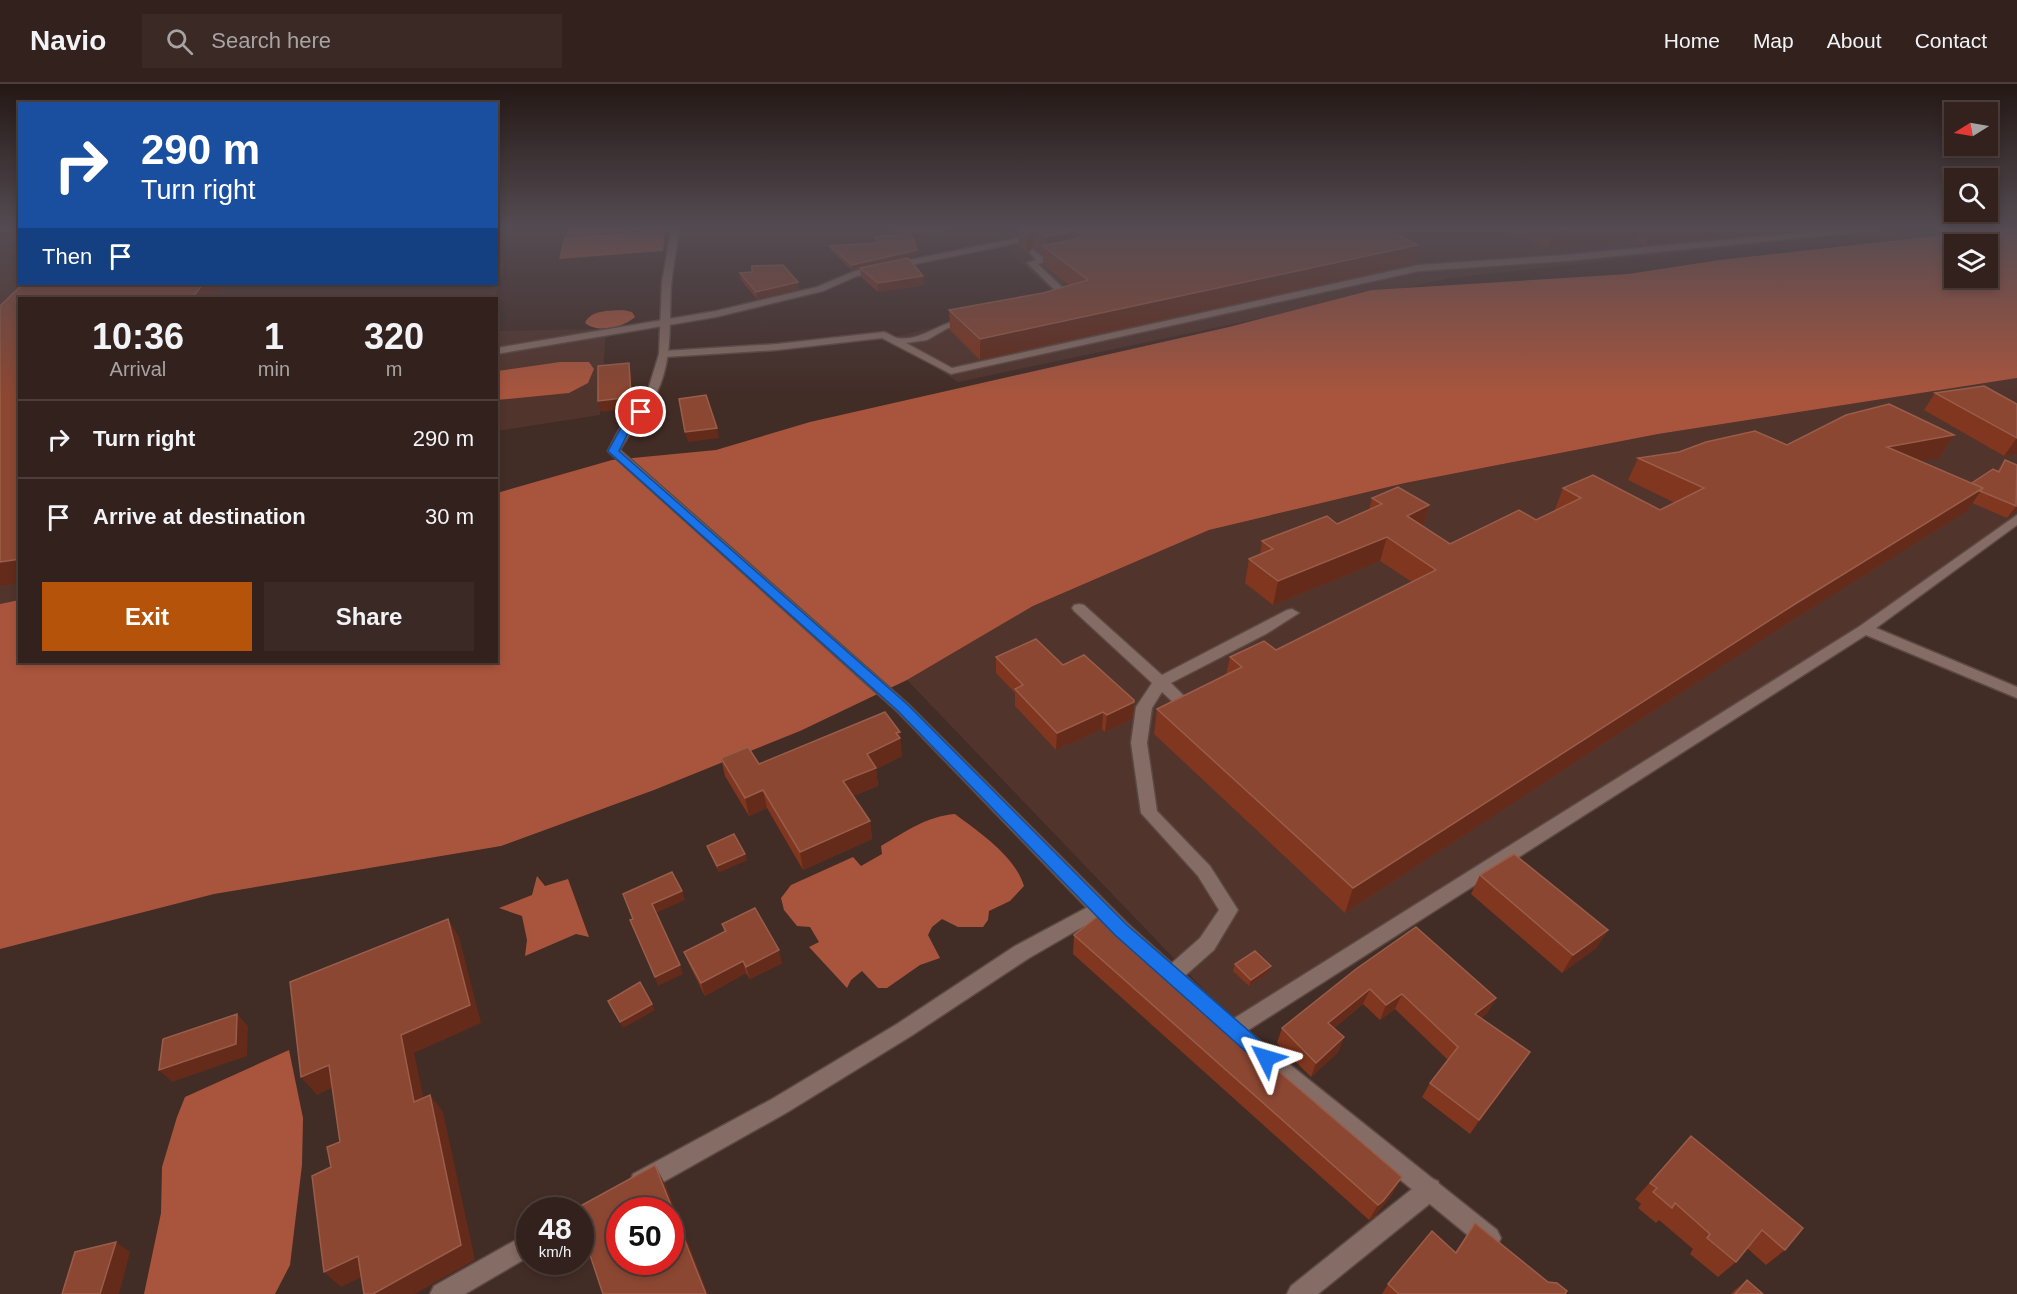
<!DOCTYPE html>
<style>
:root{--surface:#32211c;--page:#3a2925;--text:#f1f3f6;--muted:#a8a3a3;--line:#4d3e3b;--accent:#b45309}
body{margin:0;font-family:Arial,sans-serif;background:var(--page);color:var(--text);height:100vh;display:flex;flex-direction:column;font-size:22px;white-space:nowrap}
*{box-sizing:border-box;margin:0}
p{font-size:20px;color:var(--muted)}
.icon{flex:none;width:33px;height:33px;fill:none;stroke:currentColor;stroke-width:2;stroke-linecap:round;stroke-linejoin:round}
.map{position:relative;flex:1;overflow:hidden}
.side{position:absolute;left:18px;top:213px;width:480px;height:366px;display:flex;flex-direction:column;background:var(--surface);border-radius:0px;box-shadow:0 3px 9px #0003,0 0 0 2px var(--line)}
.side>*{flex:none}
.top-card{position:absolute;left:18px;top:18px;width:480px;height:183px;border-radius:0px;box-shadow:0 3px 9px #0003,0 0 0 2px var(--line);background:#1a4fa0;color:#fff;overflow:hidden}
.needle{width:39px;rotate:259deg}
.tools{position:absolute;left:1944px;top:18px;display:grid;gap:12px}
.tools a{display:grid;place-items:center;width:54px;height:54px;border-radius:0px;background:var(--surface);box-shadow:0 3px 9px #0003,0 0 0 2px var(--line);font-size:30px}
.speed{position:absolute;left:516px;top:1113px;display:flex;gap:12px;font-size:30px;font-weight:700;text-align:center}
.speed>*{display:grid;place-content:center;width:78px;height:78px;border-radius:50%;background:var(--surface);box-shadow:0 3px 9px #0003,0 0 0 2px var(--line);line-height:1}
.speed small{font-size:15px;font-weight:400}
.speed .limit{border:9px solid #d22;background:#fff;color:#111}
.pin{position:absolute;display:grid;place-items:center;width:51px;height:51px;color:#fff;margin:-26px;border:3px solid #fff;border-radius:50%;box-shadow:0 2px 6px #0007}
.me{position:absolute;width:66px;margin:-33px;rotate:310deg;stroke-linejoin:round;filter:drop-shadow(0 0 4px #0008)}
.turn{display:flex;align-items:center;gap:21px;height:126px;padding:0 24px;font-size:27px}
.turn .icon{width:78px;height:78px;stroke-width:2.5}
.turn b{display:block;font-size:42px;line-height:51px}
.then{display:flex;align-items:center;height:57px;padding:0 24px;background:#0003;gap:12px;font-size:22px}
.eta{display:flex;justify-content:space-evenly;align-items:center;height:102px;text-align:center}
.eta b{font-size:36px;font-weight:800;line-height:42px}
.primary-button{display:flex;gap:12px;margin-top:auto;padding:12px 24px}
.primary-button a{flex:1;height:69px;border-radius:0px;background:var(--accent);color:#fff;font-size:24px;font-weight:800;line-height:69px;text-align:center}
.primary-button a+a{background:var(--page);color:var(--text)}
ul{padding:0;list-style:none}
li{display:flex;align-items:center;gap:18px;height:78px;padding:0 24px;border-top:2px solid var(--line)}
li div{flex:1}
li b{display:block;font-size:22px}
li em{font-style:normal}
header{display:flex;align-items:center;gap:36px;box-sizing:border-box;height:84px;padding:0 30px;background:var(--surface);border-bottom:2px solid var(--line)}
header strong{font-size:28px}
nav{display:flex;gap:33px;margin-inline-start:auto;font-size:21px}
.search{width:420px;height:54px;background:var(--page);display:flex;align-items:center;gap:15px;box-sizing:border-box;padding:0 21px;border-radius:0px;color:var(--muted);font-size:22px}
.map>svg:first-child{display:block}
.built{fill:#51342c}
.water{fill:#a9553d;fill-rule:evenodd}
.lines{fill:none;stroke-linecap:round;stroke-linejoin:round}
.minor-casing{stroke:#5c4944;stroke-width:3}
.secondary-casing{stroke:#5c4944;stroke-width:3}
.minor{fill:#856c64;fill-rule:evenodd}
.secondary{fill:#856c64;fill-rule:evenodd}
.wall{fill:#81361f}
.shaded-wall{fill:#642b1a}
.building{fill:#8c4732;stroke:#995d4a;stroke-width:1.5;fill-rule:evenodd}
.route{fill:#1a73e8;stroke:#114b97;stroke-width:1.5}
</style>
<header>
<strong>Navio</strong>
<div class="search"><svg class="icon" aria-label="search" viewBox="0 0 24 24"><circle cx="10" cy="10" r="6"/><path d="M15 15l6 6"/></svg>Search here</div>
<nav><a>Home</a><a>Map</a><a>About</a><a>Contact</a></nav>
</header>
<div class="map">
<svg width="2017" height="1210" viewBox="0 0 2017 1210">
<rect width="100%" height="100%" fill="#422c26"/>
<g class="built">
<polygon points="0,142 19,142 20,200 496,200 497,173 505,177 495,214 20,214 19,516 0,520"/>
<polygon points="1115,142 1881,142 1892,146 1451,194 958,298 890,254 1059,213 1002,162"/>
<polygon points="606,245 600,331 497,347 497,247"/>
<polygon points="2017,294 2017,441 1958,482 1232,935 907,596 1033,522 1209,446 1405,399 1658,350"/>
</g>
<g class="water">
<polygon points="569,142 672,142 671,144 566,152"/>
<path d="M1941,142H2017V294L1658,350L1405,399L1209,446L1033,522L907,596L800,647L654,706L501,762L214,810L0,865V520L19,516L20,578H496L497,409L612,376L716,366L810,338L1229,243L1372,206L1628,190L1720,176L1944,151L1939,145ZM1954,160H1988V194H1954Z"/>
<polygon points="665,146 663,167 559,175 564,153"/>
<path d="M623,226L632,228L635,233C624,243 598,250 585,239C591,225 611,227 623,226Z"/>
<polygon points="560,278 589,278 594,285 588,299 569,309 497,316 497,287"/>
<path d="M955,730C979,748 1015,772 1024,802L1010,817L989,827L988,836L983,843H958L942,835L932,843L928,851L940,874L920,881L887,904H878L862,887L851,896L847,904L809,863L819,858L810,843L797,842L784,826L781,814L791,801L853,773L861,782L882,770L881,762C905,748 927,732 955,730Z"/>
<polygon points="537,792 545,802 568,795 589,853 576,850 525,872 527,856 522,832 499,824 532,811"/>
<polygon points="289,966 303,1034 302,1081 290,1181 275,1210 144,1210 161,1129 162,1083 177,1033 185,1013"/>
</g>
<g class="lines">
<defs>
<g id="minor">
<path d="M1871,142H1883L1867,147L1565,177L1419,187L951,290L882,254L777,266L664,273L659,270L664,267L777,260L884,248C888,249 893,253 897,254C923,259 945,232 972,236V240L948,244L927,256L906,259L952,284L1419,181L1565,171Z"/>
<polygon points="1038,150 1041,150 1041,154 857,192 823,207 716,233 496,270 496,264 716,227 817,203 855,187"/>
<polygon points="1033,165 1047,177 1038,180 1065,206 1066,218 1054,220 1054,216 1058,215 1058,209 1027,179 1036,176 1029,168"/>
<polygon points="2017,431 2017,441 1876,544 2017,603 2017,614 1866,551 1239,952 1232,955 1225,952 1222,946 1225,940 1860,542"/>
<polygon points="1079,520 1084,521 1162,591 1287,526 1292,525 1299,529 1266,550 1171,599 1189,617 1186,621 1176,621 1162,608 1152,624 1147,659 1157,727 1210,782 1238,826 1214,866 1179,897 1172,899 1165,897 1162,891 1165,885 1200,854 1219,826 1198,792 1141,729 1131,659 1136,623 1152,599 1074,527 1072,524 1074,521"/>
<polygon points="1099,817 1105,820 1108,825 1105,830 1029,874 911,952 786,1029 649,1106 641,1109 633,1106 630,1098 633,1090 772,1015 897,940 1015,862"/>
<polygon points="1430,1094 1438,1097 1441,1105 1438,1113 1318,1210 1287,1210 1291,1202 1422,1097"/>
<polygon points="530,1148 530,1172 465,1210 430,1210 434,1202"/>
</g>
<path id="secondary" d="M672,142H680C677,162 673,182 671,202C669,237 673,275 657,308C648,329 631,345 620,366L908,620L1128,840L1239,940L1497,1146L1501,1154L1497,1162L1489,1166L1481,1162L1225,952L1114,852L898,628L610,369L608,367L619,346L636,327L648,306L659,270L662,198Z"/>
</defs>
<use href="#minor" class="minor-casing"/>
<use href="#secondary" class="secondary-casing"/>
<use href="#minor" class="minor"/>
<use href="#secondary" class="secondary"/>
</g>
<g class="wall">
<polygon points="893,142 975,142 939,145 939,148 896,151"/>
<polygon points="1025,142 1413,180 980,276 950,246 949,226 1043,209 1069,201 1043,181 1043,170 1033,163 1027,169 1018,161 1018,143"/>
<polygon points="1497,142 1844,142 1645,161 1636,156 1547,165"/>
<polygon points="875,153 917,166 917,171 852,186 831,167 830,162 876,159"/>
<polygon points="860,184 923,192 924,201 878,208 861,193"/>
<polygon points="740,189 799,205 757,215 741,196"/>
<polygon points="1935,309 2017,320 2017,370 2004,372 1924,326"/>
<polygon points="1954,351 1939,374 1920,377 1972,399 1997,387 2005,376 2017,381 2017,426 2007,434 1972,419 1967,427 1780,544 1345,829 1154,650 1157,625 1226,591 1230,573 1276,566 1412,498 1380,477 1273,521 1245,499 1249,475 1260,471 1262,457 1337,440 1369,426 1372,414 1429,421 1423,442 1450,460 1536,436 1554,428 1563,404 1660,426 1675,419 1628,396 1638,374 1787,361"/>
<polygon points="996,573 1063,581 1134,616 1132,635 1105,648 1102,645 1056,666 1015,622 1015,609 996,589"/>
<polygon points="901,666 902,672 876,685 878,702 853,712 870,737 872,755 803,786 767,724 749,732 725,692 721,674 759,680"/>
<polygon points="707,762 747,776 719,788 709,768"/>
<polygon points="1480,791 1608,846 1596,864 1562,889 1471,810"/>
<polygon points="722,840 782,879 750,895 746,889 705,912 689,880 684,868 724,848"/>
<polygon points="1074,851 1393,1109 1374,1133 1369,1136 1073,870"/>
<polygon points="1235,880 1269,888 1249,902 1233,887"/>
<polygon points="1356,885 1496,914 1487,929 1481,934 1530,968 1520,982 1470,1050 1422,1013 1430,999 1448,976 1395,925 1380,936 1363,920 1334,944 1344,953 1338,968 1311,993 1277,959 1282,944"/>
<polygon points="1691,1052 1785,1166 1766,1181 1747,1164 1736,1178 1718,1193 1690,1170 1693,1165 1659,1136 1656,1139 1638,1124 1641,1120 1635,1115"/>
<polygon points="1475,1139 1548,1198 1565,1210 1382,1210 1388,1200 1455,1168"/>
<polygon points="1747,1196 1763,1210 1731,1210 1735,1206"/>
</g>
<g class="shaded-wall">
<polygon points="938,142 975,142 939,145"/>
<polygon points="1597,142 1642,142 1636,156 1547,165 1554,146"/>
<polygon points="1652,142 1844,142 1645,161"/>
<polygon points="1033,144 1033,163 1027,169 1027,150"/>
<polygon points="1076,146 1076,165 1046,164 1046,153"/>
<polygon points="1418,161 1413,180 980,276 980,255"/>
<polygon points="917,166 917,171 852,186 852,181"/>
<polygon points="923,192 924,201 878,208 878,199"/>
<polygon points="798,198 799,205 757,215 756,208"/>
<polygon points="203,200 225,200 215,214 192,214"/>
<polygon points="629,279 631,290 633,324 601,328 598,317"/>
<polygon points="717,344 719,354 688,358 685,348"/>
<polygon points="1954,351 1939,374 1873,386 1887,363"/>
<polygon points="2017,354 2017,370 2004,372 2016,355"/>
<polygon points="1983,404 1967,427 1780,544 1345,829 1353,804 1795,520"/>
<polygon points="1429,421 1422,445 1407,432"/>
<polygon points="2017,421 2017,426 2007,434"/>
<polygon points="1387,453 1380,477 1273,521 1278,497"/>
<polygon points="20,475 20,499 0,502 0,478"/>
<polygon points="1134,618 1132,635 1105,648 1107,631"/>
<polygon points="1103,628 1102,645 1056,666 1057,649"/>
<polygon points="900,648 902,672 876,685 878,702 846,715 843,697 867,670 896,649"/>
<polygon points="763,706 767,724 749,732 745,714"/>
<polygon points="870,737 872,755 803,786 800,768"/>
<polygon points="745,770 747,776 719,788 717,782"/>
<polygon points="682,807 685,816 656,829 652,820"/>
<polygon points="448,835 459,853 481,939 414,969 428,1035 414,1018 401,951"/>
<polygon points="1608,846 1596,864 1562,889 1573,871"/>
<polygon points="779,866 782,879 750,895 746,883"/>
<polygon points="743,877 746,889 705,912 701,899"/>
<polygon points="680,881 683,890 658,902 655,893"/>
<polygon points="1271,882 1269,888 1249,902 1251,896"/>
<polygon points="1370,905 1363,920 1322,954 1328,939"/>
<polygon points="1402,910 1395,925 1380,936 1386,921"/>
<polygon points="1496,914 1487,929 1467,945 1475,930"/>
<polygon points="652,920 655,926 623,944 620,938"/>
<polygon points="237,930 248,942 247,972 172,998 159,986"/>
<polygon points="1344,953 1338,968 1311,993 1316,979"/>
<polygon points="1530,968 1520,982 1470,1050 1479,1036"/>
<polygon points="329,981 344,998 317,1011 301,993"/>
<polygon points="430,1011 443,1028 475,1176 415,1210 373,1210"/>
<polygon points="655,1081 666,1102 708,1210 706,1210"/>
<polygon points="1402,1093 1393,1109 1374,1133 1369,1136 1378,1121"/>
<polygon points="116,1158 130,1168 119,1210 100,1210"/>
<polygon points="358,1172 374,1187 341,1203 324,1188"/>
</g>
<g class="building">
<polygon points="894,142 938,142 939,143 896,146"/>
<polygon points="1025,142 1379,142 1418,161 980,255 949,226 1043,209 1088,196 1043,162 1081,154 1082,150 1076,146 1046,153 1033,144 1027,150 1018,143"/>
<polygon points="1545,142 1597,142 1554,146"/>
<polygon points="911,150 917,166 852,181 830,162 877,159 875,153"/>
<polygon points="908,174 923,192 878,199 860,184"/>
<polygon points="783,181 798,198 756,208 740,189 752,188 752,182"/>
<polygon points="23,200 203,200 192,214 20,214 20,475 0,478 0,222"/>
<polygon points="629,279 631,313 598,317 598,282"/>
<polygon points="1984,302 2017,320 2017,354 1935,309"/>
<polygon points="706,311 717,344 685,348 679,315"/>
<polygon points="1889,320 1954,351 1887,363 1983,404 1795,520 1353,804 1157,625 1242,583 1230,573 1264,557 1276,566 1436,486 1387,453 1278,497 1249,475 1273,465 1262,457 1327,432 1337,440 1382,420 1372,414 1398,403 1429,421 1407,432 1450,460 1519,426 1536,436 1581,414 1563,404 1593,391 1660,426 1704,404 1638,374 1679,368 1706,358 1755,347 1787,361 1846,331"/>
<polygon points="2005,376 2017,381 2016,422 1980,407 1983,404 1972,399 1993,385 1999,388"/>
<polygon points="1036,555 1063,581 1084,571 1134,616 1134,618 1107,631 1103,628 1057,649 1015,605 1023,601 996,573"/>
<polygon points="885,628 900,648 896,649 900,654 867,670 876,684 843,697 870,737 800,768 763,706 745,714 721,674 748,663 759,680"/>
<polygon points="734,750 745,770 717,782 707,762"/>
<polygon points="1514,770 1608,846 1573,871 1480,791"/>
<polygon points="672,788 682,807 652,820 680,881 655,893 630,836 633,835 623,810"/>
<polygon points="755,824 779,866 746,883 743,877 701,899 684,868 726,847 722,840"/>
<polygon points="1098,832 1402,1093 1383,1117 1378,1121 1074,851"/>
<polygon points="448,835 470,921 401,951 414,1018 430,1011 461,1161 373,1210 364,1210 358,1172 324,1188 312,1092 331,1083 327,1063 340,1058 329,981 301,993 290,898"/>
<polygon points="1416,843 1496,914 1475,930 1530,968 1479,1036 1430,999 1458,963 1402,910 1386,921 1370,905 1328,939 1344,953 1316,979 1282,944 1356,885"/>
<polygon points="1255,867 1271,882 1251,896 1235,880"/>
<polygon points="640,898 652,920 620,938 608,917"/>
<polygon points="237,930 236,960 159,986 163,955"/>
<polygon points="1691,1052 1803,1144 1785,1166 1762,1146 1736,1178 1707,1154 1710,1150 1675,1119 1672,1124 1653,1108 1657,1104 1650,1099"/>
<path d="M655,1081L706,1210H603L580,1141V1126H576L575,1125ZM620,1126H670V1178H620Z"/>
<polygon points="1475,1139 1548,1198 1557,1199 1567,1207 1565,1210 1399,1210 1388,1200 1432,1147 1456,1169"/>
<polygon points="116,1158 100,1210 62,1210 75,1168"/>
<polygon points="1747,1196 1763,1210 1735,1210"/>
</g>
<linearGradient id="sky" x2="0" y2="1"><stop stop-color="#241815"/><stop offset="0.46" stop-color="#544b52"/><stop offset="1" stop-color="#544b52" stop-opacity="0"/></linearGradient>
<rect width="2017" height="311" fill="url(#sky)"/>
<polygon class="route" points="638,326 646,328 629,347 619,367 908,621 1127,841 1273,968 1275,974 1273,980 1266,983 1260,980 1115,851 898,627 610,369 608,367 621,344"/>
</svg>
<div class="tools">
<a><svg class="needle" viewBox="-14 -14 28 28"><path d="M0-13l5 13h-10z" fill="#e53935"/><path d="M0 13l5-13h-10z" fill="#a8a3a3"/></svg></a>
<a><svg class="icon" aria-label="search" viewBox="0 0 24 24"><circle cx="10" cy="10" r="6"/><path d="M15 15l6 6"/></svg></a>
<a><svg class="icon" aria-label="layers" viewBox="0 0 24 24"><path d="M12 4l9 5-9 5-9-5zM3 14l9 5 9-5"/></svg></a>
</div>
<div class="speed"><div>48<small>km/h</small></div><div class="limit">50</div></div>
<div class="pin" style="left:641px;top:328px;background:#d93025"><svg class="icon" aria-label="arrive" viewBox="0 0 24 24"><path d="M6 21V4h12l-3 4 3 4H6"/></svg></div>
<svg class="me" style="left:1266px;top:974px" viewBox="-20 -20 40 40"><path d="M0-17L14 15 0 8-14 15z" fill="#1a73e8" stroke="#fff" stroke-width="4"/></svg>
<div class="top-card">
<div class="turn"><svg class="icon" aria-label="right" viewBox="0 0 24 24"><path d="M7 20v-9h11M14 6l5 5-5 5"/></svg><div><b>290 m</b>Turn right</div></div>
<div class="then">Then<svg class="icon" aria-label="arrive" viewBox="0 0 24 24"><path d="M6 21V4h12l-3 4 3 4H6"/></svg></div>
</div>
<section class="side">
<div class="eta">
<div><b>10:36</b><p>Arrival</p></div>
<div><b>1</b><p>min</p></div>
<div><b>320</b><p>m</p></div>
</div>
<ul>
<li><svg class="icon" aria-label="right" viewBox="0 0 24 24"><path d="M7 20v-9h11M14 6l5 5-5 5"/></svg><div><b>Turn right</b></div><em>290 m</em></li>
<li><svg class="icon" aria-label="arrive" viewBox="0 0 24 24"><path d="M6 21V4h12l-3 4 3 4H6"/></svg><div><b>Arrive at destination</b></div><em>30 m</em></li>
</ul>
<div class="primary-button"><a>Exit</a><a>Share</a></div>
</section>
</div>
